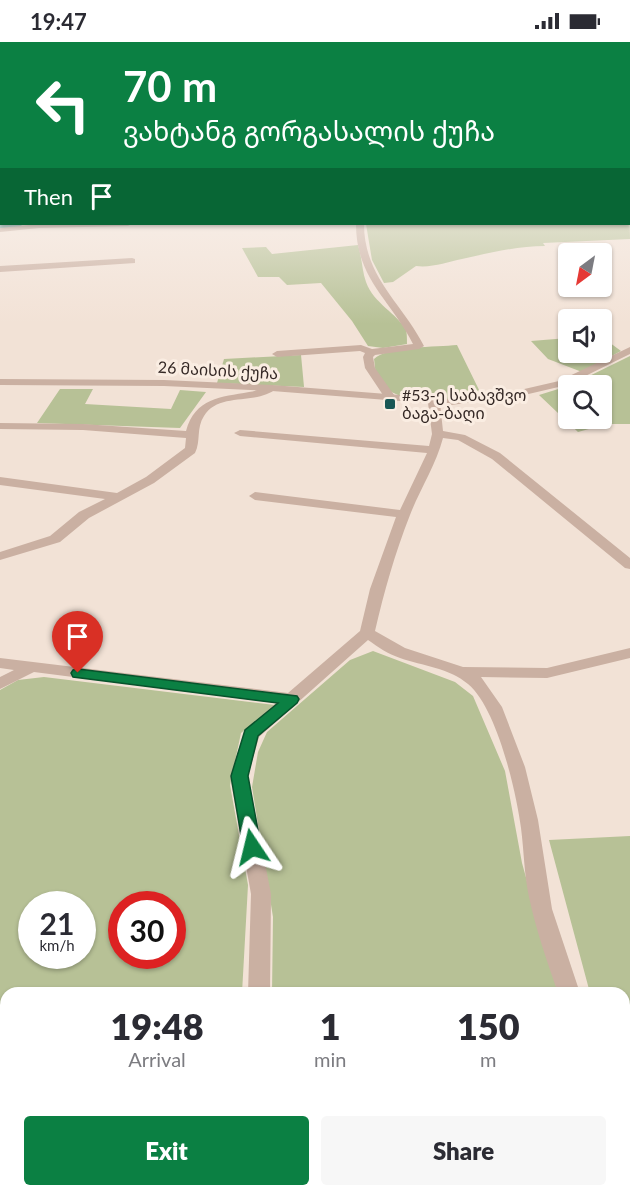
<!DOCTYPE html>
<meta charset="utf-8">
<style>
:root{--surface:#fff;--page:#f7f7f7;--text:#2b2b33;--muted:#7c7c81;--accent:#0b8043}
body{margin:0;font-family:Lato,"Noto Sans Georgian",sans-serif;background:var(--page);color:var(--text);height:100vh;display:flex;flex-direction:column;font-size:22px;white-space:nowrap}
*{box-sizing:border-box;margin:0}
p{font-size:20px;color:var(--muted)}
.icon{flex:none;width:33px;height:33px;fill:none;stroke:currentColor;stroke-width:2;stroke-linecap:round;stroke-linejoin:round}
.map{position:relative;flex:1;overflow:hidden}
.side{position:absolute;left:0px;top:945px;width:630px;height:210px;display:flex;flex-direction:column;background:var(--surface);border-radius:18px 18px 0 0;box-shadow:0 2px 4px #0004}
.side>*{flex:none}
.hud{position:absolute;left:0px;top:0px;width:630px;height:183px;box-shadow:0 2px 4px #0004;background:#0b8043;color:#fff;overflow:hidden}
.needle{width:39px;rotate:212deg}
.fabs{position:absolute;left:558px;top:201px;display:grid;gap:12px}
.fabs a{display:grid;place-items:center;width:54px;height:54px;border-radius:6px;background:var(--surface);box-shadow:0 2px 4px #0004;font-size:30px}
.speed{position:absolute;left:18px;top:849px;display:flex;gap:12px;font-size:30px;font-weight:700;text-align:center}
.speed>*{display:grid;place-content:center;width:78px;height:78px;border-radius:50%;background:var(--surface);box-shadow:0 2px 4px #0004;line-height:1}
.speed small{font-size:15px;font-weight:400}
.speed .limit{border:9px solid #d22;background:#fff;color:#111}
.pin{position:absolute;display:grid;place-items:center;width:51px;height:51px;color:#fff;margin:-62px -26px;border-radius:50% 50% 50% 0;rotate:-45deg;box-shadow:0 0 6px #0007}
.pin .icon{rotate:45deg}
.me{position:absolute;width:66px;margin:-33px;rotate:350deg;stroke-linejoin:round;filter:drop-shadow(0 0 4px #0008)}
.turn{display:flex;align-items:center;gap:21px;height:126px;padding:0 24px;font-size:27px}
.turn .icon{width:78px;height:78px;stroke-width:2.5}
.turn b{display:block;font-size:42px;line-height:51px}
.then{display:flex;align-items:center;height:57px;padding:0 24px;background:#0003;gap:12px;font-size:22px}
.eta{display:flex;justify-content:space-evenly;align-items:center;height:102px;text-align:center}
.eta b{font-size:36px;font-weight:800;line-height:42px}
.primary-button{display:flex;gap:12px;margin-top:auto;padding:12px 24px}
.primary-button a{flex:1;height:69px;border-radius:6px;background:var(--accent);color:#fff;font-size:24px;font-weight:800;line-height:69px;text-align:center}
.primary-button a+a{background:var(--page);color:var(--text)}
.status{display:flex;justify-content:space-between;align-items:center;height:42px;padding:0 30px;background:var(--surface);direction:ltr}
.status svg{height:16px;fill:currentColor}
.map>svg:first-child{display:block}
.green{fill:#b7c196;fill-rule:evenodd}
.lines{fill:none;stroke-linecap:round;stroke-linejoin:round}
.river{fill:#74b0ac;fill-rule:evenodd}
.minor{fill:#cab0a2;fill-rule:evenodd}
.tertiary{fill:#cab0a2;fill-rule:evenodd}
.route{fill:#0b8043;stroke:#07532c;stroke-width:1.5}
.poi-dot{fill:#195755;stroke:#faede2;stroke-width:2}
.labels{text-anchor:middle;stroke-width:6;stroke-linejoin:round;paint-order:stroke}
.far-street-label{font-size:16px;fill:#342825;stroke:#faede2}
.far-poi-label{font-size:16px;fill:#342825;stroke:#faede2;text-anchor:start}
</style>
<div class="status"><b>19:47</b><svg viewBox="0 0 49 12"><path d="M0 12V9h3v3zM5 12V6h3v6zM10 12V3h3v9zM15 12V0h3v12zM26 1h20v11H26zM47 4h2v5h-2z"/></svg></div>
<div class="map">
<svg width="630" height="1155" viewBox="0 0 630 1155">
<rect width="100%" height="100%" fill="#f2e2d6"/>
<g class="green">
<path d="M629,149L630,197L543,201L545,204C517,204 489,211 462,217C447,220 432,226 416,224L393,240L384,241L372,218L366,182H628Z"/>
<path d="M358,203C362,215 362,229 366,240C374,262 397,271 406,288C407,291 407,298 407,302L383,306L368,304L352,279L321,241L287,243L279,235H258L242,206L266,205L272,212Z"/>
<polygon points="602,295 621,309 582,330 548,317 531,299 568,296 568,310 602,310"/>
<path d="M457,303L482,354C454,358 398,366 379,339C375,334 375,323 374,317C387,304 437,305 457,303Z"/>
<polygon points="301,313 304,345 217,341 224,317"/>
<polygon points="630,314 630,382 607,382 578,390 539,353 568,344 568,376 602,376 602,344 571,343"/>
<polygon points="60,347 93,347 85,362 171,367 180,348 206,350 180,386 37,381"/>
<polygon points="373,609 455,640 473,654 505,729 522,821 558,951 272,951 273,875 252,745 258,710 267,690 350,618"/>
<path d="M44,635L275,663L241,691L230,743L248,843L242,951H6V1149H93L90,1155H0V648L18,638ZM32,862H82V914H32ZM122,862H172V914H122Z"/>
<polygon points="630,794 630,1098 624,1076 624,951 590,951 549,798"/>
<polygon points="317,1149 609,1149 610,1155 319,1155"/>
</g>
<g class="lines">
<g class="river">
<rect x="628" y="120" width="2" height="4"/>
<polygon points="0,178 2,182 24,182 16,187 0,188"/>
</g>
<g class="minor">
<rect x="628" y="145" width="2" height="4"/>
<polygon points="39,182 132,182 128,184 39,186 0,190 0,186"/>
<path d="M356,182H364C364,235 402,261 424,304L419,307L375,313L373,315L375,326L397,357L391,360L387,359L365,326L363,315L365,311L360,309L277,315L272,312L277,309L361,303L372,307L413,302C391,258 356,237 356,182Z"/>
<polygon points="132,216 135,217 135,221 0,230 0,224"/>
<path d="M272,343L277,346C257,364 219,349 204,374C196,386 201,399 195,411L154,441L89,476L60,500L0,518V510L50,494L79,470L105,457L0,443V435L117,451L146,435L185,406L186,396L83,388L0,387V381L83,382L186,389C195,356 221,355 249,350C257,349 264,345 272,343Z"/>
<path d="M434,358L440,361L443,389L465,393L500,411L630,516V527L625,526L492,417L458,398L443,396C436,423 420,447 410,473C395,511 384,550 375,589L405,606L463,625L547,626L630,606V616L547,636L481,635L502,665L525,725L538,778L552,867L580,951H558C547,919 536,888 529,855C524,832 524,809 521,786C516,749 497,666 468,642C449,626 423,624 400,616C388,612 378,605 368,598L259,695L248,734L271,852L270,951H248L251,852L230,734L245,688L276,661L34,630L0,647V635L14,628L0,626V616L288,651L360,589L370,547L396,475L255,458L249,454L255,450L400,468L427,411L240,394L234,391L240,388L429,404L432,392L428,361Z"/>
<polygon points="624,1109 630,1111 630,1155 621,1153 619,1149 624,1149"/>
<polygon points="103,1149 131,1149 128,1155 100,1155"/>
</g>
<g class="tertiary">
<rect x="0" y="165" width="2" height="4"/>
<polygon points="630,305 630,312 567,343 520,354 451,363 272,349 164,344 0,343 0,337 164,338 272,343 451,357 520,348 559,339"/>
</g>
</g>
<linearGradient id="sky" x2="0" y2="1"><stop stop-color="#79b2d0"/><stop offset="0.43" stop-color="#f9f2ed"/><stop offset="1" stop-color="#f9f2ed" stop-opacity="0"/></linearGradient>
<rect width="630" height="282" fill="url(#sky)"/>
<polygon class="route" points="78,627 297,654 299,657 297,661 258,694 248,734 261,805 258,809 252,811 246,809 243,805 231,734 245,688 278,661 73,635 71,631 73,628"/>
<rect class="poi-dot" x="384" y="356" width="12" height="12" rx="3"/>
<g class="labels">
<g class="far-street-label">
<text transform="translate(218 328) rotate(3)" y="6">26 მაისის ქუჩა</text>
</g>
<g class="far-poi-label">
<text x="402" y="359">#53-ე საბავშვო<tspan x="402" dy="18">ბაგა-ბაღი</tspan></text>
</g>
</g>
</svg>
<div class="fabs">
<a><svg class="needle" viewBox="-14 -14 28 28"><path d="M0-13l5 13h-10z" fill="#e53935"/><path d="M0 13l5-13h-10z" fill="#7c7c81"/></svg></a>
<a><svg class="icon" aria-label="sound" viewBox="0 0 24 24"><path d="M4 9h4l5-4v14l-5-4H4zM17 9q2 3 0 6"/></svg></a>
<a><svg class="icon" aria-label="search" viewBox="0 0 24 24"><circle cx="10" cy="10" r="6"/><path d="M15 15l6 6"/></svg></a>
</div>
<div class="speed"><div>21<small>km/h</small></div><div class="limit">30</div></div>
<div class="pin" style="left:78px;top:631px;background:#d93025"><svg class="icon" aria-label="arrive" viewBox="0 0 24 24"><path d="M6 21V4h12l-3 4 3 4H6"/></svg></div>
<svg class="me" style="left:252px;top:805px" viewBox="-20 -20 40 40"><path d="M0-17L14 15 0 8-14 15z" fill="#0b8043" stroke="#fff" stroke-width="4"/></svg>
<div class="hud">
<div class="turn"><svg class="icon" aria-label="left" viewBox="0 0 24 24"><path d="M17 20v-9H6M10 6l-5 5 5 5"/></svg><div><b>70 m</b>ვახტანგ გორგასალის ქუჩა</div></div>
<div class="then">Then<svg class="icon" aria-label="arrive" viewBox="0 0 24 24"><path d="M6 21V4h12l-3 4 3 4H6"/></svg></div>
</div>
<section class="side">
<div class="eta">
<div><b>19:48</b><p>Arrival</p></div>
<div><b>1</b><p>min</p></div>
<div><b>150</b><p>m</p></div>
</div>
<div class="primary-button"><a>Exit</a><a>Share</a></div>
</section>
</div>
